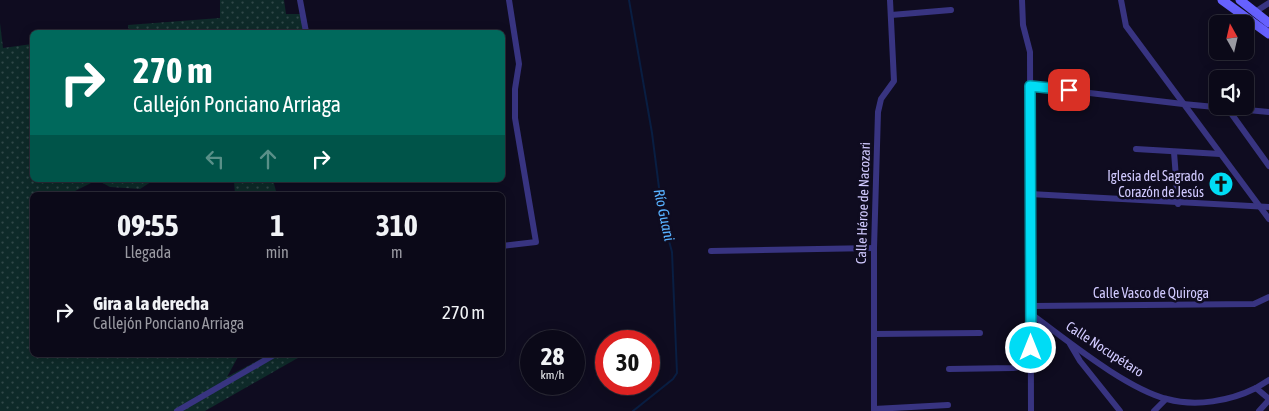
<!DOCTYPE html>
<html lang="es">
<meta charset="utf-8">
<style>
:root{--surface:#0b0918;--page:#191725;--text:#f1f3f6;--muted:#9a9aa2;--line:#2b2a37}
body{margin:0;font-family:"Asap Condensed",sans-serif;background:var(--page);color:var(--text);height:100vh;display:flex;flex-direction:column;font-size:19px;white-space:nowrap}
*{box-sizing:border-box;margin:0}
p{font-size:16px;color:var(--muted)}
.icon{flex:none;width:28px;height:28px;fill:none;stroke:currentColor;stroke-width:2;stroke-linecap:round;stroke-linejoin:round}
.map{position:relative;flex:1;overflow:hidden}
.drawer{position:absolute;left:30px;top:192px;width:475px;height:165px;display:flex;flex-direction:column;background:var(--surface);border-radius:8px;box-shadow:0 2px 12px #0003,0 0 0 1px var(--line)}
.drawer>*{flex:none}
.hud{position:absolute;left:30px;top:30px;width:475px;height:152px;border-radius:8px;box-shadow:0 2px 12px #0003,0 0 0 1px var(--line);background:#00695c;color:#fff;overflow:hidden}
.needle{width:32px;rotate:352deg}
.fabs{position:absolute;left:1209px;top:15px;display:grid;gap:10px}
.fabs a{display:grid;place-items:center;width:45px;height:45px;border-radius:8px;background:var(--surface);box-shadow:0 2px 12px #0003,0 0 0 1px var(--line);font-size:25px}
.speed{position:absolute;left:520px;top:330px;display:flex;gap:10px;font-size:25px;font-weight:700;text-align:center}
.speed>*{display:grid;place-content:center;width:65px;height:65px;border-radius:50%;background:var(--surface);box-shadow:0 2px 12px #0003,0 0 0 1px var(--line);line-height:1}
.speed small{font-size:12px;font-weight:400}
.speed .limit{border:8px solid #d22;background:#fff;color:#111}
.pin{position:absolute;display:grid;place-items:center;width:42px;height:42px;color:#fff;margin:-21px;border-radius:10px;box-shadow:0 2px 8px #0006}
.me{position:absolute;width:55px;margin:-28px;rotate:0deg;stroke-linejoin:round;filter:drop-shadow(0 0 4px #0008)}
.turn{display:flex;align-items:center;gap:18px;height:105px;padding:0 20px;font-size:22px}
.turn .icon{width:65px;height:65px;stroke-width:2.5}
.turn b{display:block;font-size:35px;line-height:42px}
.lanes{display:flex;align-items:center;height:48px;padding:0 20px;background:#0003;justify-content:center;gap:25px;direction:ltr}
.lanes .off{opacity:.35}
.eta{display:flex;justify-content:space-evenly;align-items:center;height:85px;text-align:center}
.eta b{font-size:30px;font-weight:700;line-height:35px}
ul{padding:0;list-style:none}
li{display:flex;align-items:center;gap:15px;height:70px;padding:0 20px}
li div{flex:1}
li b{display:block;font-size:19px}
li em{font-style:normal}
.map>svg:first-child{display:block}
.grass{fill:url(#grass-dots)}
.lines{fill:none;stroke-linecap:round;stroke-linejoin:round}
.stream{stroke:#091e42;stroke-width:2}
.street{stroke:#383481;stroke-width:6}
.secondary{stroke:#6661ff;stroke-width:9}
.route-casing{stroke:#008f9f;stroke-width:12}
.route{stroke:#00dcf5;stroke-width:9}
.labels{text-anchor:middle;stroke-width:5;stroke-linejoin:round;paint-order:stroke}
.poi-label{font-size:14px;fill:#d1caff;stroke:#0f0c20;text-anchor:end}
.street-label{font-size:14px;fill:#d1caff;stroke:#0f0c20}
.water-label{font-size:15px;font-style:italic;fill:#58b1ff;stroke:#0f0c20}
</style>
<div class="map">
<svg width="1269" height="411" viewBox="0 0 1269 411">
<defs>
<pattern id="grass-dots" width="8" height="8" patternUnits="userSpaceOnUse" patternTransform="scale(1.25)"><rect width="8" height="8" fill="#0e2a29"/><path d="M2 2h.1M6 6h.1" fill="none" stroke="#304849" stroke-width="1.8" stroke-linecap="round"/></pattern>
</defs>
<rect width="100%" height="100%" fill="#0f0c20"/>
<g class="grass">
<polygon points="220,0 284,0 286,14 305,14 309,32 129,32 128,25 220,18"/>
<polygon points="0,23 3,48 32,44 32,180 154,180 140,189 110,187 97,180 67,195 32,195 32,355 239,355 227,377 268,355 303,355 205,411 0,411"/>
<polygon points="234,180 273,180 277,195 235,195"/>
</g>
<g class="lines">
<polyline class="stream" points="629,0 652,133 663,219 672,252 677,373 673,379 633,411"/>
<g class="street">
<polyline points="300,0 306,32"/>
<polyline points="1022,0 1023,25 1030,52 1031,411"/>
<polyline points="1121,0 1126,26 1269,219"/>
<polyline points="1255,12 1269,3"/>
<polyline points="891,15 951,10"/>
<polyline points="1030,86 1183,104 1269,112"/>
<polyline points="1228,109 1269,166"/>
<polyline points="1136,149 1220,154"/>
<polyline points="1174,152 1178,204"/>
<polyline points="1030,194 1269,207"/>
<polyline points="502,246 536,242 515,118 515,89 519,64 509,0"/>
<polyline points="711,251 874,248"/>
<polyline points="1032,306 1254,304 1269,297"/>
<path d="M1031,314C1067,340 1125,388 1167,399C1196,407 1230,401 1256,388L1269,399"/>
<polyline points="874,334 980,333"/>
<polyline points="1070,344 1080,361 1120,411"/>
<polyline points="949,369 1013,368 1031,365"/>
<polyline points="1256,388 1269,380"/>
<polyline points="874,409 948,405"/>
<polyline points="177,411 274,355"/>
<polyline points="874,411 874,248 878,112 881,99 894,81 890,0"/>
<polyline points="1154,411 1166,399"/>
<polyline points="1259,411 1269,400"/>
</g>
<g class="secondary">
<polyline points="1222,0 1269,34"/>
<polyline points="1240,0 1269,23"/>
</g>
</g>
<g class="lines">
<defs>
<polyline id="route" points="1031,348 1030,86 1069,90"/>
</defs>
<use href="#route" class="route-casing"/>
<use href="#route" class="route"/>
</g>
<defs>
<symbol id="church-disc" viewBox="-11 -11 22 22"><circle r="9.5" fill="#00dcf5" stroke="#0f0c20"/><path d="M-1.2-6h2.4v3.5h3.3v2.4h-3.3V6h-2.4V-.1h-3.3v-2.4h3.3Z" fill="#111"/></symbol>
</defs>
<g fill-rule="evenodd">
<use href="#church-disc" x="1207" y="170" width="28" height="28"/>
</g>
<g class="labels">
<g class="poi-label">
<text x="1204" y="181">Iglesia del Sagrado<tspan x="1204" dy="16">Corazón de Jesús</tspan></text>
</g>
<g class="street-label">
<text transform="translate(863 203) rotate(-88)" y="5">Calle Héroe de Nacozari</text>
<text x="1151" y="298">Calle Vasco de Quiroga</text>
<text transform="translate(1105 349) rotate(33)" y="5">Calle Nocupétaro</text>
</g>
<g class="water-label">
<text transform="translate(664 215) rotate(78)" y="5">Río Guani</text>
</g>
</g>
</svg>
<div class="fabs">
<a><svg class="needle" viewBox="-14 -14 28 28"><path d="M0-13l5 13h-10z" fill="#e53935"/><path d="M0 13l5-13h-10z" fill="#9a9aa2"/></svg></a>
<a><svg class="icon" aria-label="sound" viewBox="0 0 24 24"><path d="M4 9h4l5-4v14l-5-4H4zM17 9q2 3 0 6"/></svg></a>
</div>
<div class="speed"><div>28<small>km/h</small></div><div class="limit">30</div></div>
<div class="pin" style="left:1069px;top:90px;background:#d93025"><svg class="icon" aria-label="arrive" viewBox="0 0 24 24"><path d="M6 21V4h12l-3 4 3 4H6"/></svg></div>
<svg class="me" style="left:1031px;top:348px" viewBox="-20 -20 40 40"><circle r="17" fill="#00dcf5" stroke="#fff" stroke-width="3"/><path d="M0-11L8 9 0 5-8 9z" fill="#fff"/></svg>
<div class="hud">
<div class="turn"><svg class="icon" aria-label="right" viewBox="0 0 24 24"><path d="M7 20v-9h11M14 6l5 5-5 5"/></svg><div><b>270 m</b>Callejón Ponciano Arriaga</div></div>
<div class="lanes"><svg class="icon off" aria-label="left" viewBox="0 0 24 24"><path d="M17 20v-9H6M10 6l-5 5 5 5"/></svg><svg class="icon off" aria-label="ahead" viewBox="0 0 24 24"><path d="M12 20V5M6 11l6-6 6 6"/></svg><svg class="icon" aria-label="right" viewBox="0 0 24 24"><path d="M7 20v-9h11M14 6l5 5-5 5"/></svg></div>
</div>
<section class="drawer">
<div class="eta">
<div><b>09:55</b><p>Llegada</p></div>
<div><b>1</b><p>min</p></div>
<div><b>310</b><p>m</p></div>
</div>
<ul>
<li><svg class="icon" aria-label="right" viewBox="0 0 24 24"><path d="M7 20v-9h11M14 6l5 5-5 5"/></svg><div><b>Gira a la derecha</b><p>Callejón Ponciano Arriaga</p></div><em>270 m</em></li>
</ul>
</section>
</div>
